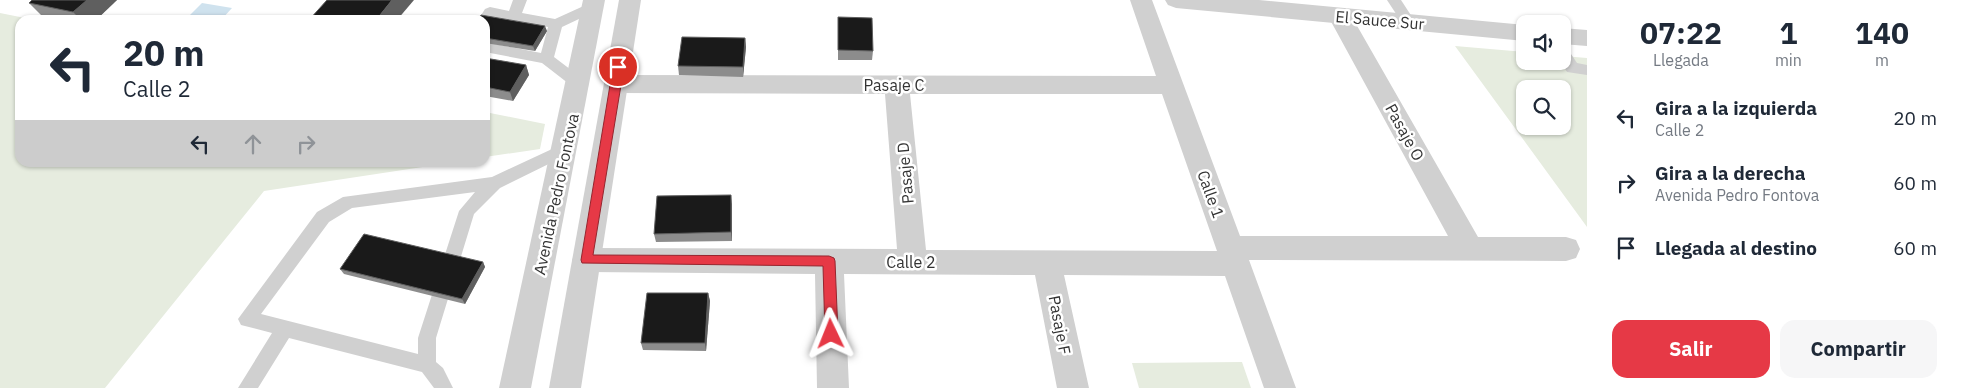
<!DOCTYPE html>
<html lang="es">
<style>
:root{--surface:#fff;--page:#f6f6f7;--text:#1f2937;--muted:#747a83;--accent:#e63946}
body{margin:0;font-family:"IBM Plex Sans",sans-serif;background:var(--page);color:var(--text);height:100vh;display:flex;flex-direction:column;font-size:19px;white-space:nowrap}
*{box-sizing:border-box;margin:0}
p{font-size:16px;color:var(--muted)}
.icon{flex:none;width:28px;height:28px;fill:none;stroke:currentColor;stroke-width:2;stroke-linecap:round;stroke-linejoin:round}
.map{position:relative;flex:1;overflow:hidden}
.details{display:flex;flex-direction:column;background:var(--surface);width:375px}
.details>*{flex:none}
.top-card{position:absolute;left:15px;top:15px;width:475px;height:152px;border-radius:15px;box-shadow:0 1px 4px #0004;background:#fff;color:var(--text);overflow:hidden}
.controls{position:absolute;left:1516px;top:15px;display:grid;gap:10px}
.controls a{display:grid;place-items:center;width:55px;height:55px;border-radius:10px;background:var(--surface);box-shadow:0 1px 4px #0004;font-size:25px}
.pin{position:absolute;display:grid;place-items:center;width:42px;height:42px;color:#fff;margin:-21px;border:2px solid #fff;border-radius:50%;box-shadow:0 1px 5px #0007}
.me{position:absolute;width:55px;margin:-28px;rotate:358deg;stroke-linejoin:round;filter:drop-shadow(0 0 4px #0008)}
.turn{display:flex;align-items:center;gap:18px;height:105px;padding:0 25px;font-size:22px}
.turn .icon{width:65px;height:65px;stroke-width:2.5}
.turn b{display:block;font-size:35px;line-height:42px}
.lanes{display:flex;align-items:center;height:48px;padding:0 25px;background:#0003;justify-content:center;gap:25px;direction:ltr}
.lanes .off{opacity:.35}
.eta{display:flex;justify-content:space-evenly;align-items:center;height:85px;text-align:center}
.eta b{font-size:30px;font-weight:800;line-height:35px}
.cta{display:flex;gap:10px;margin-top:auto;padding:10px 25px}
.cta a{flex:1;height:58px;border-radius:15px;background:var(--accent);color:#fff;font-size:20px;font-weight:800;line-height:58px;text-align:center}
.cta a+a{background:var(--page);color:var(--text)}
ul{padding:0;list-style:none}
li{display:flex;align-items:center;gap:15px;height:65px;padding:0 25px}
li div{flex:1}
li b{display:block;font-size:19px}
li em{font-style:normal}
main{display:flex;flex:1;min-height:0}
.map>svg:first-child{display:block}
.green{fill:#e6ecdf;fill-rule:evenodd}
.water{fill:#cfe2ee}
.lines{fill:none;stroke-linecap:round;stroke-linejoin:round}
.service{fill:#d0d0d0;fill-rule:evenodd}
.minor{fill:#d0d0d0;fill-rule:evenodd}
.tertiary{fill:#d0d0d0;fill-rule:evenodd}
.wall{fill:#8c8c8c}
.shaded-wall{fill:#5f5f5f}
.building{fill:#1a1a1a;stroke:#5f5f5f}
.route{fill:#e63946;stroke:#96252e}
.labels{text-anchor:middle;stroke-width:5;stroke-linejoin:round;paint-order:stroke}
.street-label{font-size:16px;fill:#333;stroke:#fff}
</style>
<main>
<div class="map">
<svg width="1587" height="388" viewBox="0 0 1587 388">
<rect width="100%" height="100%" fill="#fff"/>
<g class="green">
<polygon points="0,13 35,20 20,20 20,162 449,163 264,191 105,388 0,388"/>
<path d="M1455,46L1525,52V61H1562L1563,56L1587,58V227ZM1525,89H1562V126H1525Z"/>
<polygon points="485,112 545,124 540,149 485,157"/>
<polygon points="1242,362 1251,388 1139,388 1132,363"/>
</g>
<polygon class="water" points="202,3 232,8 221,20 185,20"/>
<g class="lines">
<g class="service">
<polygon points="513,0 527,0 522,13 555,19 588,4 598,4 600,7 598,10 562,27 554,57 583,79 585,83 583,87 578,88 573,87 542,63 485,52 485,42 541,53 548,27 494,17 490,23 485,25 485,20 478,20 485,9 490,7 509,11"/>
<polygon points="1387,0 1401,0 1416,23 1414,26 1404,26"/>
<polygon points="1562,47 1567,48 1577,63 1587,65 1587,75 1567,72 1560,61 1562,61"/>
<path d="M565,143L571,145L573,149L571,153L500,188L474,214L436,338V362L443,368L453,388H434L422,372L289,338L258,388H238L272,333L241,325L238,319L317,212L343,197L492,177ZM475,192L459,211L418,338V354L261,314L329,222L352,208Z"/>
</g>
<path class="minor" d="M1130,0H1152L1240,236H1448L1328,16L1332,10L1340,8L1348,10L1478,237H1566L1576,240L1580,249L1576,258L1566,261L1249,260L1296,388H1264L1225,276L1064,275L1089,388H1057L1035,275L844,274L849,388H817L815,274L587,272L577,269L572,260L577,251L587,248L897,249L885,94L616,93L607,90L604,84L607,78L616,75L1156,76ZM910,94H1162L1217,251L926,250Z"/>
<g class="tertiary">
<polygon points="583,0 605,0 531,388 499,388"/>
<polygon points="619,0 641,0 581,388 549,388"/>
<polygon points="1165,0 1259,0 1525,25 1525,41 1176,8 1168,5"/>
<polygon points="1562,28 1587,30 1587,46 1562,44"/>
</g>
</g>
<g class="wall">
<polygon points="117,0 96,20 51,20 44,18 29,3"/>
<polygon points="838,17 873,51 872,60 838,60"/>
<polygon points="485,20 547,31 535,51 485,43"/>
<polygon points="745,38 746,47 743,77 679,75 678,66"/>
<polygon points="485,58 526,65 529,75 513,101 485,96"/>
<polygon points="732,204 732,241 656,242 654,234"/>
<polygon points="483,262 485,267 465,304 344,274 340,269"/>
<polygon points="708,293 710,301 706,351 643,350 641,343"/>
</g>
<g class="shaded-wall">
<polygon points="87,0 117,0 96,20 81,20 73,12"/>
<polygon points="392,0 414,0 397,20 376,20"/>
<polygon points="545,26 547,31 535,51 533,46"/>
<polygon points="745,38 746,47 743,77 743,67"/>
<polygon points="526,65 529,75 513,101 510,92"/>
<polygon points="731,195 732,204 732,241 731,232"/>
<polygon points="483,262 485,267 465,304 462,299"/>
<polygon points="708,293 710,301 706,351 705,343"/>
</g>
<g class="building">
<polygon points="32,0 87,0 73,12 29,3"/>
<polygon points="327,0 392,0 376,20 309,20"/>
<polygon points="481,15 545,26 533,46 485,38 485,20 478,20"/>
<polygon points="448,17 463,19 446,20"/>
<polygon points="838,17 872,18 873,51 838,50"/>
<polygon points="682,37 745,38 743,67 678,66"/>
<polygon points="485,58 526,65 510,92 485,87"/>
<polygon points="731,195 731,232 654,234 657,196"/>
<polygon points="364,234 483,262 462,299 340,269"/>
<polygon points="647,293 708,293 705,343 641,343"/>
</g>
<polygon class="route" points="618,64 624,67 593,255 829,256 834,258 835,261 838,334 836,338 831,339 827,338 825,334 823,266 582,263 581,260 613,67"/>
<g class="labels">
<g class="street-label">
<text transform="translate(1380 20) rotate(5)" y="6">El Sauce Sur</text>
<text x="894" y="91">Pasaje C</text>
<text transform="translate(1405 132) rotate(61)" y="6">Pasaje O</text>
<text transform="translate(905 173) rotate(-95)" y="6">Pasaje D</text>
<text transform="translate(556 194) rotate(-78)" y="6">Avenida Pedro Fontova</text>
<text transform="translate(1211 194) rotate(70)" y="6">Calle 1</text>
<text x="911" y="268">Calle 2</text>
<text transform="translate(1060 325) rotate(79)" y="6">Pasaje F</text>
</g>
</g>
</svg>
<div class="controls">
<a><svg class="icon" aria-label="sound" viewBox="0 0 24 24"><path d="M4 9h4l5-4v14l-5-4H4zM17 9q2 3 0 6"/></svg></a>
<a><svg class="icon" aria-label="search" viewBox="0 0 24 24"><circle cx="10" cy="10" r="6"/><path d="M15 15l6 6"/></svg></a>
</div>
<div class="pin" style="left:618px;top:67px;background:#d93025"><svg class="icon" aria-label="arrive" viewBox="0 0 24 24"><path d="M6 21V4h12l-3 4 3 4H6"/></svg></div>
<svg class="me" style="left:831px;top:334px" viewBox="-20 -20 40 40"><path d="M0-17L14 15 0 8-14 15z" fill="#e63946" stroke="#fff" stroke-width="4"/></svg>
<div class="top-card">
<div class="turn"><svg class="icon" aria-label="left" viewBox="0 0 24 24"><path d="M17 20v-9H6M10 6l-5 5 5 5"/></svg><div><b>20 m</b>Calle 2</div></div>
<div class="lanes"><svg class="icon" aria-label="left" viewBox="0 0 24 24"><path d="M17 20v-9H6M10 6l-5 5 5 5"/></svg><svg class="icon off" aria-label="ahead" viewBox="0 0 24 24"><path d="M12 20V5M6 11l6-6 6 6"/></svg><svg class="icon off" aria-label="right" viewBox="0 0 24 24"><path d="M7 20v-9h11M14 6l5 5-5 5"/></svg></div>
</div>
</div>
<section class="details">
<div class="eta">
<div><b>07:22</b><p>Llegada</p></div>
<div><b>1</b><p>min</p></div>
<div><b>140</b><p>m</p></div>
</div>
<ul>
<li><svg class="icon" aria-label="left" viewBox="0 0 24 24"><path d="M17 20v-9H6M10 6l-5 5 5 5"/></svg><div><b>Gira a la izquierda</b><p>Calle 2</p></div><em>20 m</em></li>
<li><svg class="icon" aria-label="right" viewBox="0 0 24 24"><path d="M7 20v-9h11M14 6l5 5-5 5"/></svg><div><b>Gira a la derecha</b><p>Avenida Pedro Fontova</p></div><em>60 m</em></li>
<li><svg class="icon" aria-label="arrive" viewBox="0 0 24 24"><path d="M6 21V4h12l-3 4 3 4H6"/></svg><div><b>Llegada al destino</b></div><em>60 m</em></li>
</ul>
<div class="cta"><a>Salir</a><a>Compartir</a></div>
</section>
</main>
